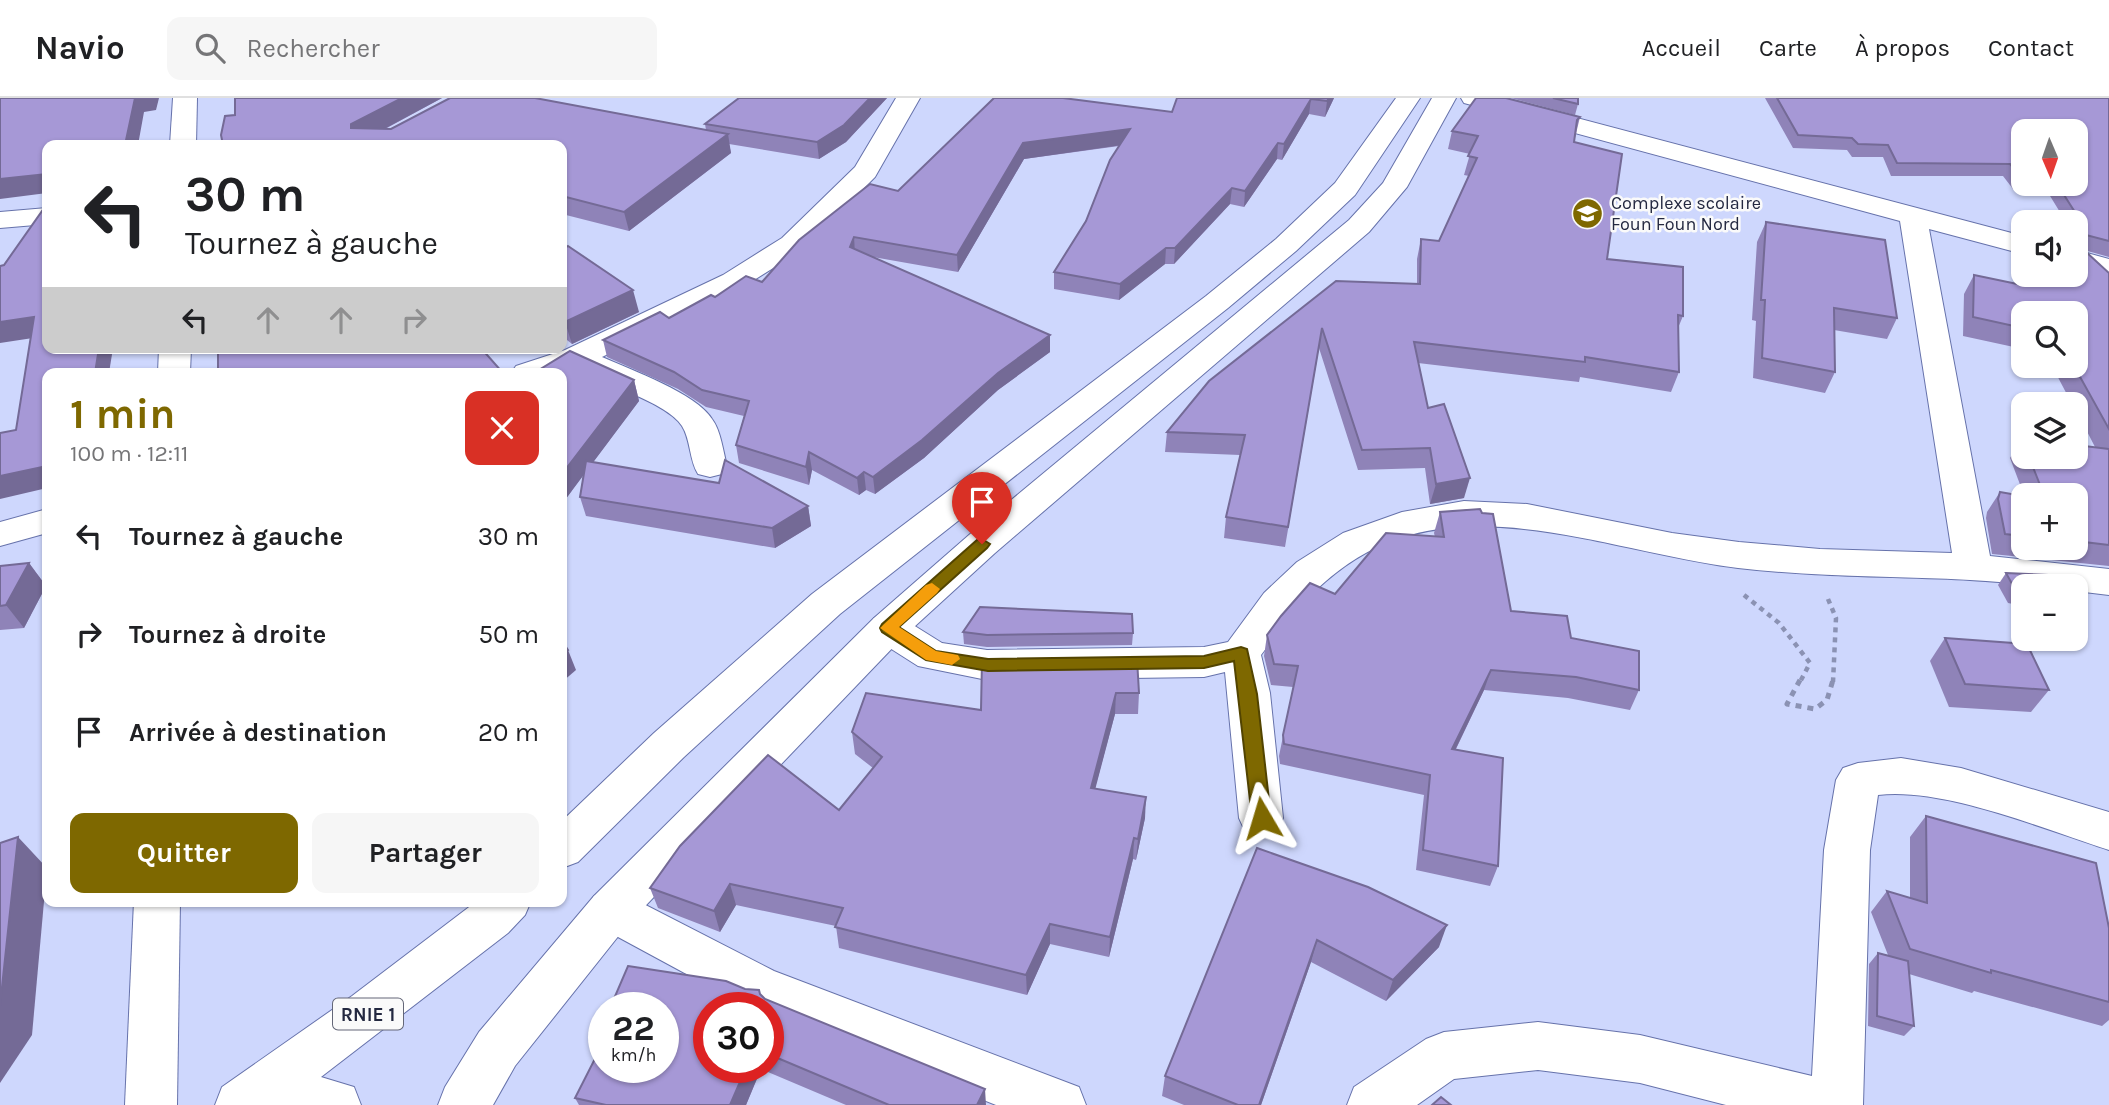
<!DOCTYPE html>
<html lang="fr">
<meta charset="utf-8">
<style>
:root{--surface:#fff;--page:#f6f6f6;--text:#202124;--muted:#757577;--line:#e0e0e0;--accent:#7e6800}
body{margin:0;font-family:Karla,sans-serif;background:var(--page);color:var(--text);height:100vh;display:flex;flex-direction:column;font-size:26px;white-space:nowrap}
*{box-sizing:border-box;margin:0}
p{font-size:23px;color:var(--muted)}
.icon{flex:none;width:38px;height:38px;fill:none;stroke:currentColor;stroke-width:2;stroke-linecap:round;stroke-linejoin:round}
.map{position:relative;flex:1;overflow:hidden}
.panel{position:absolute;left:42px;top:270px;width:525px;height:539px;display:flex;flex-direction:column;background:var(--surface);border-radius:14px;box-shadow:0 2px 5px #0004}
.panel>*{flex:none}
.banner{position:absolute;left:42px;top:42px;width:525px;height:214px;border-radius:14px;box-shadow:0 2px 5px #0004;background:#fff;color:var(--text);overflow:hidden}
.needle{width:46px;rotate:178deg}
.buttons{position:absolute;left:2011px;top:21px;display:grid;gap:14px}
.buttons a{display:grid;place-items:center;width:77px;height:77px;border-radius:14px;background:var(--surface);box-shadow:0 2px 5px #0004;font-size:35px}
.speed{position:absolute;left:588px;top:894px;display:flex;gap:14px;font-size:35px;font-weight:700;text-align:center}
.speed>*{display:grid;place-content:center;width:91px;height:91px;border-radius:50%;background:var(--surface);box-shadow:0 2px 5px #0004;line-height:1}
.speed small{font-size:18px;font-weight:400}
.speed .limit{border:10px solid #d22;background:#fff;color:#111}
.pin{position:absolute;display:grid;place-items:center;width:60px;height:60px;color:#fff;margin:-72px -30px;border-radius:50% 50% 50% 0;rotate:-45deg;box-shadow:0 0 7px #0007}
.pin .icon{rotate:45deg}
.me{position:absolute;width:77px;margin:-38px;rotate:353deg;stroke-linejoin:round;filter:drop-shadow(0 0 5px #0008)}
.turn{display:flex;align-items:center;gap:24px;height:147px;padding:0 28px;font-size:32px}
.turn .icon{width:91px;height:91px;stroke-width:2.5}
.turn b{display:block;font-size:49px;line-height:60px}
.lanes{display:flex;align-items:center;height:66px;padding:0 28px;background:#0003;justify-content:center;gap:35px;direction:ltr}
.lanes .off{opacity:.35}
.round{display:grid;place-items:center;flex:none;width:74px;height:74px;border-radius:14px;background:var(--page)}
.overview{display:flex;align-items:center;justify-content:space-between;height:119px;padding:0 28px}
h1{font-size:42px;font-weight:700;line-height:52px;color:var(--accent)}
.cta{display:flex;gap:14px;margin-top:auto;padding:14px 28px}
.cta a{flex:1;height:80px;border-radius:14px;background:var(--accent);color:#fff;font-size:28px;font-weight:700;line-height:80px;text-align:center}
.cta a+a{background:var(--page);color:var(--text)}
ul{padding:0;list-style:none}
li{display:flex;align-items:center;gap:21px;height:98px;padding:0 28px}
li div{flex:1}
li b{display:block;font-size:26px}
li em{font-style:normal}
header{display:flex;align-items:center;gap:42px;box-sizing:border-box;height:98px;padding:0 35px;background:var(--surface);border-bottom:2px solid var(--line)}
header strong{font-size:33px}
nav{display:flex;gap:38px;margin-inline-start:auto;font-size:24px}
.search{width:490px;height:63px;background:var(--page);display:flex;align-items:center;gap:18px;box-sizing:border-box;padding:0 24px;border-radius:14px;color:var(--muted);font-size:26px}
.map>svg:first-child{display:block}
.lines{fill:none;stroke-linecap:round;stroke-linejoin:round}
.minor-casing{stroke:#6672ab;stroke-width:2}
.highway-casing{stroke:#6672ab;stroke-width:2}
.path-far1{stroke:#8b92b3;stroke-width:4.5;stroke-dasharray:5 5;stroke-linecap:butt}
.path{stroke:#8b92b3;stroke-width:5;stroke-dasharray:6 6;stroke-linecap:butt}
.minor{fill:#fff;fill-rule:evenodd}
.highway{fill:#fff;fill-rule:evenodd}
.wall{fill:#8f83b8;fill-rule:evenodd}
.shaded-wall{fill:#746a96}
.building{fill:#a698d6;stroke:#746a96;stroke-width:2}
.route{fill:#7e6800;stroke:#524400;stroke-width:2}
.slow{fill:#f59e0b}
.labels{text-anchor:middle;stroke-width:5;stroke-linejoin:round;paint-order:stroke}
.far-poi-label{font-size:18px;fill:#232840;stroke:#fafafa;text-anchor:start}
.shield{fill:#fafafa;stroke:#646778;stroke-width:2}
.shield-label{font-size:19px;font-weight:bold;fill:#232840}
</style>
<header>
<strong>Navio</strong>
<div class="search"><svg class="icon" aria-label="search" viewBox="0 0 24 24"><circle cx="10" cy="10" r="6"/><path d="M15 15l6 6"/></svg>Rechercher</div>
<nav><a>Accueil</a><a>Carte</a><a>À propos</a><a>Contact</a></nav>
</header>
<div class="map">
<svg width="2109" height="1007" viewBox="0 0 2109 1007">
<rect width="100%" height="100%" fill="#ced7fd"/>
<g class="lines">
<defs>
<g id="minor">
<polygon points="173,0 197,0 196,47 170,47"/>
<path d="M896,0H920L875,79L802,152L743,189L602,259C631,272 696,295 712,321C721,333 723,353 727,368L722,376L710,379L698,376C689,362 691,342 682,328C667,304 601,286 576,269L560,275H511L516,268L565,252L723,177L782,140L855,69Z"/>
<path d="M1461,0H1501L2023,138V156L1929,131L1990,458L2109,471V497L2076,493V488C2040,488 2006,484 1970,482C1893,478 1815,479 1738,470C1633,457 1512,409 1410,437C1344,455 1300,503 1261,557L1270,595L1283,720L1277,733L1261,738L1245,733L1239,720L1225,574L1204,579L987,582L918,568L874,540L868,530L874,520L888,516L902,520L942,545L987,552L1204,549L1228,544L1264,495L1297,464L1343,435L1402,414L1464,403L1527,406L1672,435L1739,444L1820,451L1952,455L1900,123L1464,5Z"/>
<polygon points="47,110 47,126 0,130 0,114"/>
<polygon points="2076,152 2109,161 2109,179 2076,170"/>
<polygon points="159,250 191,250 190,275 158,275"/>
<polygon points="47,411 47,435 0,448 0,424"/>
<path d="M1901,660L1961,670L2109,714V752C2044,731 1943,689 1878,697L1870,752L1863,1007H1726L1640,985L1538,972L1454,981L1417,1007H1347L1354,989L1426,941L1444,934L1538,924L1640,937L1812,978L1824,752L1836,682L1843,670L1858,665Z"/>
<polygon points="611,792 628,798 774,873 1079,989 1086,1007 996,1007 768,916 768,910 753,910 740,905 594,826 587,812 594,798"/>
<polygon points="134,803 180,803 177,1007 125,1007"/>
</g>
<g id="highway">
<polygon points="1396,0 1420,0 1355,97 1296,153 1228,210 840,516 684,659 578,764 562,770 562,723 654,635 812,496 1206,198 1276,141 1335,85"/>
<polygon points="1432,0 1456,0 1407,89 1369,134 995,455 902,540 628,826 515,968 493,1007 438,1007 445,989 479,934 594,798 874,520 969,437 1349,122 1383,85"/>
<polygon points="477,803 531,803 525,817 508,835 321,979 354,989 361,1007 215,1007 222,989 352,898"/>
</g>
</defs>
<use href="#minor" class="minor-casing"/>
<use href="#highway" class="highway-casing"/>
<g class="path-far1">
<polyline points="1744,497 1779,525 1810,565 1800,584"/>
<polyline points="1828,501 1836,520 1833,584"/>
</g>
<polyline class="path" points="1800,582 1787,606 1815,611 1827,602 1833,582"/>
<use href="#minor" class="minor"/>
<use href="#highway" class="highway"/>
</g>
<g class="wall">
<polygon points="442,0 385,31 391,31 549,3 706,32 705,26 739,0 887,0 846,44 819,61 729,46 731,55 629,133 562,116 562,47 235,17"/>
<polygon points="1177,0 1334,0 1325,19 1309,16 1282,62 1277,61 1244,109 1230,106 1174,166 1165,166 1119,202 1054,191 1054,174 1086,123 1119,48 1024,61 958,174 873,159 1050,237 1050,254 998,292 924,360 875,396 866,392 859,397 812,372 809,387 739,365 736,347 744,318 706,309 678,291 607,259 603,242 669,220 715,199 762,184 898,93 1172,14"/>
<polygon points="1511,0 1578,0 1578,6 1575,17"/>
<path d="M1765,0H2109V159L2084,152L2109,175V468L1992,456L1986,420L1987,414L2000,394L2023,398V450H2076V397H2024L2010,360L2022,340L2023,359H2076L2095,349L2076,312V306H2072L2052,268H2076V215H2023V251L1963,238L1964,196L1974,177L2022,187L2063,186L2067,177H2076V157L2080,150H2078L2080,146L2076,139V124H2066L2047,93L2013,91L2003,78H1891L1883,59H1852L1847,52L1793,50ZM2023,33L2076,86H2023Z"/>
<polygon points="1580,19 1574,44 1607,161 1683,218 1678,230 1679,274 1671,294 1580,279 1579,284 1418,265 1428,310 1464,400 1430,406 1425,370 1358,372 1319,250 1285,449 1224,440 1226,419 1240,357 1165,354 1167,334 1209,283 1417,186 1417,161 1421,141 1439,143 1469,78 1464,77 1470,56 1448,51 1452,33"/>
<polygon points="1766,124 1897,220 1887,241 1834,232 1835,274 1825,295 1753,280 1756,223 1752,222 1757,144"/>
<polygon points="562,152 639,214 572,246 562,238"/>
<polygon points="562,275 634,282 639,303 593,364 808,408 811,428 775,450 586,418 580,399 583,377 562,406"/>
<polygon points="1440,414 1511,513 1571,540 1639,592 1630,612 1568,600 1484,592 1456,651 1498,768 1490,788 1416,772 1424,697 1280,666 1279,658 1293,589 1271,587 1264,558 1267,537 1335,496 1435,439 1434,435"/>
<polygon points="29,465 46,488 24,530 0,532 0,468"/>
<polygon points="2006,475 2023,488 2023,508 2008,505 1998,487"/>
<polygon points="2076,489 2083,504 2076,514"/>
<polygon points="963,534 1133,535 1132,547 987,549 964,546"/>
<polygon points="1945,540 2049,592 2031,614 1949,609 1930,563"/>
<polygon points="982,562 1139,595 1138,616 1115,616 1095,690 1145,720 1136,762 1133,761 1109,859 1050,846 1027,897 839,850 836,828 736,807 720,834 658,810 650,790 839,712 873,670 855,656 852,634 981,612"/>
<polygon points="1926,718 2109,830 2109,922 2102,928 1974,893 1972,895 1909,876 1914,928 1904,938 1868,928 1869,866 1878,855 1888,857 1871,814 1887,793 1910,800 1910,739"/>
<polygon points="1257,750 1439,849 1386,903 1311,864 1261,1007 1184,1007 1162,998 1165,978"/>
<path d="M745,891L759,892L761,898L765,901L986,1007H846L761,971L746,1007H579L575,1000L601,949L597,941ZM768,910V970H709Z"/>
</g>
<g class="shaded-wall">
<polygon points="135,0 159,0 156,12 144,14 138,47 125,47"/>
<polygon points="402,0 442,0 358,45 351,30 351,26"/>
<polygon points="870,0 887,0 846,44 819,61 817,44"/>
<polygon points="1329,0 1334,0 1325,19 1327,3"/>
<polygon points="1311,1 1309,16 1282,62 1284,46"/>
<polygon points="1130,31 1129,46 1024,61 958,174 957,157 1023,45"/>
<polygon points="728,36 731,55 629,133 624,114"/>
<polygon points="1278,45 1277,61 1244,109 1245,93"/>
<polygon points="47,76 47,95 0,101 0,81"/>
<polygon points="1232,90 1230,106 1174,166 1175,150"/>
<polygon points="854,139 855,156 850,149"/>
<polygon points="1166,150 1165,166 1119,202 1120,186"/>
<polygon points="633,192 639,214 572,246 565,224"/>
<polygon points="34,219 46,238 0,245 0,224"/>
<polygon points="1050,237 1050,254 998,292 924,360 875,396 873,379 998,275"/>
<polygon points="99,250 113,250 109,275 95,275"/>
<polygon points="634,282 639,303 562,406 562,376"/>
<polygon points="809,354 812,372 809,387 806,369"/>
<polygon points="47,368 47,390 0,401 0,378"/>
<polygon points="864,374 866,392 859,397 857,380"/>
<polygon points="1470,380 1464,400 1430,406 1436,386"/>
<polygon points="808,408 811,428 775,450 772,430"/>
<polygon points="29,465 46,488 24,530 6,507"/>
<polygon points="568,552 576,572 562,584 562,557"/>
<polygon points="1491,572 1484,592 1446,671 1452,651"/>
<polygon points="1116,595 1115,616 1090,711 1091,690"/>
<polygon points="1146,699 1145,720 1136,762 1138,741"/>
<polygon points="18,739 47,770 32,937 0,985 0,908"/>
<polygon points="1134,740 1133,761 1109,859 1110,839"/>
<polygon points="730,786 736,807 720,834 714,813"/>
<polygon points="1050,826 1050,846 1027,897 1026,877"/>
<polygon points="1447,827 1439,849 1386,903 1393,882"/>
<polygon points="1317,842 1311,864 1261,1007 1259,1007"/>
<polygon points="746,970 760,970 761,971 746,1007 730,1007"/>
<polygon points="985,991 986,1007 977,1007"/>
</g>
<g class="building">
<polygon points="0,0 135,0 125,47 47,47 47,76 0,81"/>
<polygon points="235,0 402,0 351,26 351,30 391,31 450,0 535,0 728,36 624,114 562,98 562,47 223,47 221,37 225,18 235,17"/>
<polygon points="739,0 870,0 844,27 817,44 705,26"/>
<polygon points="994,0 1063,0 1172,14 1177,0 1329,0 1327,3 1311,1 1284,46 1278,45 1245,93 1232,90 1175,150 1166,150 1120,186 1054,174 1086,123 1110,62 1130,31 1023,45 957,157 854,139 850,149 1050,237 998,275 922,342 873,379 864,374 857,380 809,354 806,369 736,347 749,303 702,292 674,274 603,242 660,214 669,220 711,197 715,199 746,178 762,184 799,142 870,86 898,93"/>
<polygon points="1476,0 1506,0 1580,19 1577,22 1574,44 1622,56 1607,161 1683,169 1683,218 1678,217 1679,274 1585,259 1585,264 1414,244 1428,310 1444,306 1470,380 1436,386 1430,350 1362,352 1322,230 1288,429 1226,419 1245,337 1167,334 1209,283 1336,183 1420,186 1421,141 1439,143 1477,60 1468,58 1478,38 1452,33"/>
<polygon points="1553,0 1578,0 1578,6"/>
<polygon points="1777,0 2109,0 2109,143 2086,137 2087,133 2057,86 2076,86 2076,33 2023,33 2023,79 2020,79 2010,66 1897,65 1888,47 1858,46 1852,40 1798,37"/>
<polygon points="47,106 47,250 99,250 95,275 47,275 47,368 0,378 0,335 16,332 34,219 0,224 0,168 4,167"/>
<polygon points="1766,124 1885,142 1897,220 1834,210 1835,274 1762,260 1765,202 1761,202"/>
<polygon points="2084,142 2084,148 2082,148 2085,153 2109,175 2109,331 2074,268 2076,268 2076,215 2023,215 2023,230 1973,219 1974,177 2022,187 2066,186 2070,177 2076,177 2076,163"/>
<polygon points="568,148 633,192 565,224 562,221 562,152"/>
<polygon points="218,250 481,250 503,275 218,275"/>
<polygon points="570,253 634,282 562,376 562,275 534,275"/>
<polygon points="2076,347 2109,351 2109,447 2076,443 2076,397 2044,397 2029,359 2076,359"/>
<polygon points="725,362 808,408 772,430 580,399 586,363 719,385"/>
<polygon points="2000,394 2023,398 2023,438 2005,436 1998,401"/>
<polygon points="1480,411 1482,415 1493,416 1511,513 1567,518 1571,540 1639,553 1639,592 1576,579 1491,572 1452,651 1503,660 1498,768 1423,752 1430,677 1284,646 1283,637 1298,568 1274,566 1267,537 1281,518 1310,485 1335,496 1386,435 1444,439 1440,414"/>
<polygon points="29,465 6,507 0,508 0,468"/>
<polygon points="2006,475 2070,478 2075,488 2023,488 2023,494 2016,493"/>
<polygon points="2076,489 2083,504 2076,503"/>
<polygon points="980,509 1132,516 1133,535 987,537 963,534"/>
<polygon points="1945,540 2027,546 2049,592 1965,586"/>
<polygon points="562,543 568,552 562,557"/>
<polygon points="1137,561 1139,595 1116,595 1091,690 1146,699 1138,741 1134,740 1110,839 1050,826 1026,877 835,829 843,810 730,786 714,813 650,790 680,748 768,657 839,712 882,659 852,634 866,595 981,612 982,562"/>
<polygon points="1926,718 2096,765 2109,830 2109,904 1991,872 1991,875 1910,851 1887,793 1927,805"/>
<polygon points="18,739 0,908 0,745"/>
<polygon points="1257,750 1368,789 1447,827 1393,882 1317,842 1259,1007 1238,1007 1165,978"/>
<polygon points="1878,855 1908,863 1914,928 1877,918"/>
<polygon points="628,868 726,883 745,891 759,892 760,896 765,901 985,991 977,1007 889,1007 768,956 768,910 709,910 709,970 746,970 730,1007 606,1007 575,1000 604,943 604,970 663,970 663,910 610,910"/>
<polygon points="604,925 604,943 597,941"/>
<polygon points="1441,999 1451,1007 1432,1007"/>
</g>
<polygon class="route" points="982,441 990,446 987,450 899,529 936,553 988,561 1204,558 1241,549 1247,551 1257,596 1271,720 1268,726 1262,728 1255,726 1252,720 1234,563 1204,570 988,573 926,562 882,534 880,530 882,526 977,442"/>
<polygon class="slow" points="932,485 940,491 937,495 899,529 936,553 958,557 960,561 952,567 926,562 880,530 926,487"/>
<defs>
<symbol id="school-disc" viewBox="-11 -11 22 22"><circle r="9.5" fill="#7e6800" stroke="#fafafa"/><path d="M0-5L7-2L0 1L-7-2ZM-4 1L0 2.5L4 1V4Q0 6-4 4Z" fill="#fff"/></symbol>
</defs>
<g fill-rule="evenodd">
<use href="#school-disc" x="1570" y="98" width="35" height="35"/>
</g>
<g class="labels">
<g class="far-poi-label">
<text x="1611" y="111">Complexe scolaire<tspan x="1611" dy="21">Foun Foun Nord</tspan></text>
</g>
<rect class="shield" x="333" y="900.5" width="70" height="31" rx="5"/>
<g class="shield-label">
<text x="368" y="923">RNIE 1</text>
</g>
</g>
</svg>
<div class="buttons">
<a><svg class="needle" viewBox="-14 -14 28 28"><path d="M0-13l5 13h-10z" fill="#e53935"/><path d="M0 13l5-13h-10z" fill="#757577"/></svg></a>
<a><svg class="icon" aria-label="sound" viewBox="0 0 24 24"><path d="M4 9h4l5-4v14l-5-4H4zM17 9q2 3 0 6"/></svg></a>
<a><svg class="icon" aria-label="search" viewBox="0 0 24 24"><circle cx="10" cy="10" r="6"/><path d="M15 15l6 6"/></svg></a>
<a><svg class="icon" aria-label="layers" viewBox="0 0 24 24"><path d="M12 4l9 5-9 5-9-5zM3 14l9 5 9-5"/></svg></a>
<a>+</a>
<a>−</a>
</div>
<div class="speed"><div>22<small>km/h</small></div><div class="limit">30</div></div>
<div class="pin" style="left:982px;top:446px;background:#d93025"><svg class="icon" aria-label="arrive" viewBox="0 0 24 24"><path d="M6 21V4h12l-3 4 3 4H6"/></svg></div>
<svg class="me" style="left:1262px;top:720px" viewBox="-20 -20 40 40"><path d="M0-17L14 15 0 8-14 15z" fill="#7e6800" stroke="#fff" stroke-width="4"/></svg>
<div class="banner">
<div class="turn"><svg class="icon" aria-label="left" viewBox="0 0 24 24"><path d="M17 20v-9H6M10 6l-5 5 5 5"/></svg><div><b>30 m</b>Tournez à gauche</div></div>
<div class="lanes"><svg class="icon" aria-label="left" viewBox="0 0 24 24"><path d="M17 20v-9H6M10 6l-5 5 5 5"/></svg><svg class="icon off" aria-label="ahead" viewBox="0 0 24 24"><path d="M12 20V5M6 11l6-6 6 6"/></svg><svg class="icon off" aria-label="ahead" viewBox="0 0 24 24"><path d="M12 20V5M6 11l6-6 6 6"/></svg><svg class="icon off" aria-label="right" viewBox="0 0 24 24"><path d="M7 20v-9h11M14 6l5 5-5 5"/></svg></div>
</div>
<section class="panel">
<div class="overview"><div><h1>1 min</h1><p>100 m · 12:11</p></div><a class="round" style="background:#d93025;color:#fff"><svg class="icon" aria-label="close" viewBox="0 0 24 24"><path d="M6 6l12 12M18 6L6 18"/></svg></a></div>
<ul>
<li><svg class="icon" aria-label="left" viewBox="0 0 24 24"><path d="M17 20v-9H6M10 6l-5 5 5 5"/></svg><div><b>Tournez à gauche</b></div><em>30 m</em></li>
<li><svg class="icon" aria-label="right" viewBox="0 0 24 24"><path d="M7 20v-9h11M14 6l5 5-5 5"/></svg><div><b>Tournez à droite</b></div><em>50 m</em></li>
<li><svg class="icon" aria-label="arrive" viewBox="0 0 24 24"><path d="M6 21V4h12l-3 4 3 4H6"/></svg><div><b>Arrivée à destination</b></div><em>20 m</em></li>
</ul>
<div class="cta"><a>Quitter</a><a>Partager</a></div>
</section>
</div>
